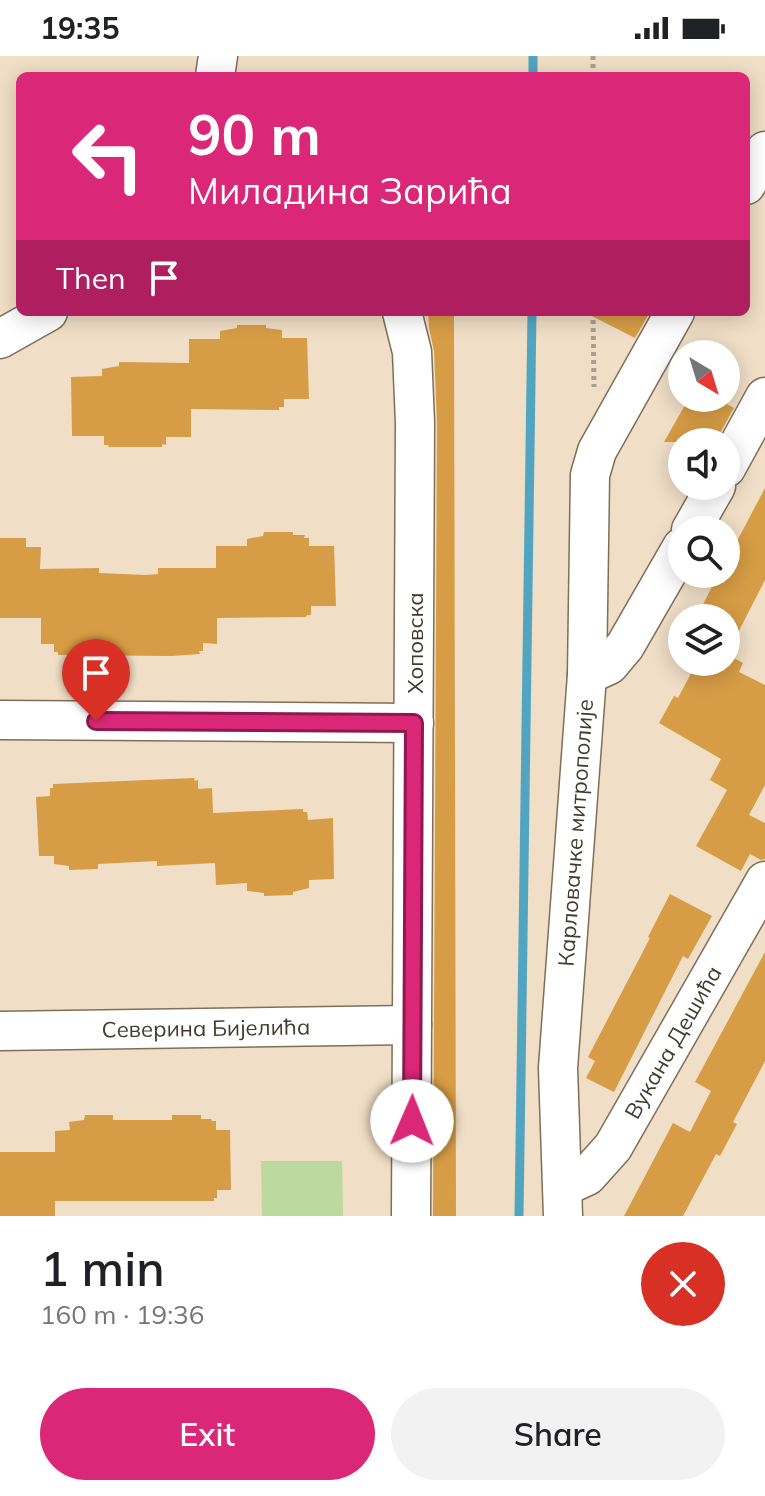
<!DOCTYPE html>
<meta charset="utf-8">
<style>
:root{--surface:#fff;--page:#f2f2f2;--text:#202124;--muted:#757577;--accent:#db2777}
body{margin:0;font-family:Mulish,sans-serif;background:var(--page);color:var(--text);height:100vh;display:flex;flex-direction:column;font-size:30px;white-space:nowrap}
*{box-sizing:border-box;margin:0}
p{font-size:26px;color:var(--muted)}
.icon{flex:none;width:44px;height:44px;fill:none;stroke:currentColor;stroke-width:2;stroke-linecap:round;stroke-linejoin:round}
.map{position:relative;height:1160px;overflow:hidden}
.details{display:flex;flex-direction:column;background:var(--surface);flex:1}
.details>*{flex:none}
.guide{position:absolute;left:16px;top:16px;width:734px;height:244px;border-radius:12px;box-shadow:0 4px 20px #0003;background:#db2777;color:#fff;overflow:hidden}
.needle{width:52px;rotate:142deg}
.tools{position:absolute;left:668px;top:284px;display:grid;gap:16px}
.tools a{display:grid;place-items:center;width:72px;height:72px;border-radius:50%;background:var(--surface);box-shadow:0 4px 20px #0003;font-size:40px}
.pin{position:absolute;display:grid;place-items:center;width:68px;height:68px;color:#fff;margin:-82px -34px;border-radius:50% 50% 50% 0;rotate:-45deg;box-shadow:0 0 8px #0007}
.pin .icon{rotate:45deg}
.me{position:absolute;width:88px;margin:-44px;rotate:1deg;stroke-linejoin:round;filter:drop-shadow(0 0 6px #0008)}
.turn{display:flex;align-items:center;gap:28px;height:168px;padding:0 40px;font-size:36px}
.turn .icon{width:104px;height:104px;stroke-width:2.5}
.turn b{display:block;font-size:56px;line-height:68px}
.then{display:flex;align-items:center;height:76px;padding:0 40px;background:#0003;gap:16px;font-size:30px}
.round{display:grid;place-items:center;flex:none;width:84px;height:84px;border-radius:42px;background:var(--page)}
.overview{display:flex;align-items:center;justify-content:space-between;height:136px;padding:0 40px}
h1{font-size:48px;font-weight:600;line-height:60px}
.primary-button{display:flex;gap:16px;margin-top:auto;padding:16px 40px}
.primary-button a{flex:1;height:92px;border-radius:48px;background:var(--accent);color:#fff;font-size:32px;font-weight:600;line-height:92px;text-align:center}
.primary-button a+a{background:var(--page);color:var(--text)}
.status{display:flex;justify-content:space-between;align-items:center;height:56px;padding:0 40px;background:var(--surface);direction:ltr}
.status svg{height:22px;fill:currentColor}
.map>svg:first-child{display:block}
.green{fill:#bcda9d}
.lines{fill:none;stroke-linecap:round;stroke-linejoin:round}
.stream{stroke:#52a5c1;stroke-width:9}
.building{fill:#d79d46}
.minor-casing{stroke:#7f6f59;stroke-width:41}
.path{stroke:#ad9f8c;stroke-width:5;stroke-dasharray:4 4;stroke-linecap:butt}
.minor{stroke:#fff;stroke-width:38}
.route-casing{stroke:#8e194d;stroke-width:20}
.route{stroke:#db2777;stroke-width:14}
.labels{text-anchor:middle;stroke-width:6;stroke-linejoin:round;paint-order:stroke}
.street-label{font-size:22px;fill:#423b31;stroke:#fff}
</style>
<div class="status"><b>19:35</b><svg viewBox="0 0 49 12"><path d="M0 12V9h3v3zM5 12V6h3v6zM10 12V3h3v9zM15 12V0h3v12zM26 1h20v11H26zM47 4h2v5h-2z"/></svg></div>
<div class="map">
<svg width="765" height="1160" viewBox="0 0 765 1160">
<rect width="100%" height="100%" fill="#f0dec6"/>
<polygon class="green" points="261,1105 342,1105 343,1160 262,1160"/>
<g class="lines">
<g class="stream">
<polyline points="533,20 533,0"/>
<polyline points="519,1160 532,256"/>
</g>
</g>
<g class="building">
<polygon points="428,256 454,256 456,1160 433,1160 437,367 434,295 429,272"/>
<polygon points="584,256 650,256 635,282"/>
<polygon points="237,269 266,269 266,272 282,274 282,282 307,282 309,343 284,343 284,351 279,351 279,354 191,353 191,381 166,381 166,389 162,388 162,391 108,391 109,389 104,389 104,380 72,380 71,321 102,320 102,313 119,310 119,306 189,307 189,283 220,283 220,275 237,272"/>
<polygon points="689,342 716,342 734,352 715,386 664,386"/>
<polygon points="765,432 765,524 727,598 743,607 739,616 765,629 765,729 749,759 765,767 765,803 761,804 750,798 741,815 696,790 727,734 710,724 721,703 659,667 674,640 678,642 697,606 726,606 726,562 696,562 718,519 726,518 726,506"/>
<polygon points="264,476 293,476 293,479 305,479 304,482 309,482 309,490 334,490 336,550 311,550 311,559 307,559 306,561 217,562 217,588 203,587 203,595 199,595 200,598 172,600 58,599 58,596 54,596 54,588 41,588 41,562 0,562 0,482 26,482 26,491 41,491 40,513 99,512 99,517 146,519 158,518 158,512 216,512 216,490 247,490 247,483 263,480"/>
<polygon points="194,722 195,725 198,724 198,733 212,732 213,757 303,753 303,756 307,756 308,764 333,762 334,823 309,824 309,832 293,836 293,839 264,840 264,837 247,835 247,827 216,829 215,807 157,810 157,805 98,808 98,813 69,814 69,810 54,808 54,800 39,800 36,741 50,740 50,732 53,732 53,728"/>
<polygon points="670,838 712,860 688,903 683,900 614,1036 586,1022 595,1005 588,1001 650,882 648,881"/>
<polygon points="765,896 765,1005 733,1066 737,1068 720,1100 716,1098 683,1160 624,1160 673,1067 690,1076 711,1035 695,1026"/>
<polygon points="85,1059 113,1059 113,1064 172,1064 172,1059 201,1059 201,1063 211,1063 212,1065 216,1065 216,1074 230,1074 231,1134 217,1134 217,1142 214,1142 214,1145 55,1145 55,1160 0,1160 0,1096 55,1096 55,1075 70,1074 69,1066 84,1064"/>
</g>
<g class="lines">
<defs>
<g id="minor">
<polyline points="215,20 218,0"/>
<polyline points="746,129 765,95"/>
<polyline points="402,256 412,296 415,367 411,1160"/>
<polyline points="0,283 48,256"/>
<polyline points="726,412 765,341"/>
<polyline points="691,474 716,430"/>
<polyline points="587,619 609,609 625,590 682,491"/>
<polyline points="0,664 414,667"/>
<path id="s1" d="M0,975L412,969"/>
<path id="s2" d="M563,1131L587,1120L613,1091L765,825"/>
<path id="s3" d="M563,1160L558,1012L587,619L590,419L597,395L675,256"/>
</g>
</defs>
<use href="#minor" class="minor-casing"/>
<g class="path">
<polyline points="593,0 593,20"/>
<polyline points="593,256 594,331"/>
</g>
<use href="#minor" class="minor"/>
</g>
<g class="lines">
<defs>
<polyline id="route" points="96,665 414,667 412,1065"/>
</defs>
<use href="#route" class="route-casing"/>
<use href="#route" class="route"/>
</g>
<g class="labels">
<g class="street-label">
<text transform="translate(415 587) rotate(-90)" y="8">Хоповска</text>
<text dy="8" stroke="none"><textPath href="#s3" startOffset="384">Карловачке митрополије</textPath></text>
<text dy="8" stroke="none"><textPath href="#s1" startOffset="206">Северина Бијелића</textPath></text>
<text dy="8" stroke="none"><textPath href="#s2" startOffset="186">Вукана Дешића</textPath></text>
</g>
</g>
</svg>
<div class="tools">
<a><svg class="needle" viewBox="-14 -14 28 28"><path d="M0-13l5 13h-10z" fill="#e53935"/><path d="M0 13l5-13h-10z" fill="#757577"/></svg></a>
<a><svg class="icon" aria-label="sound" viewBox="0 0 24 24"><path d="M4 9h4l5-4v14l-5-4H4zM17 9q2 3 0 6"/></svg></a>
<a><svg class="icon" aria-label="search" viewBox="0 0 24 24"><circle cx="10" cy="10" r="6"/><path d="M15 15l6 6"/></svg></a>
<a><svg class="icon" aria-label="layers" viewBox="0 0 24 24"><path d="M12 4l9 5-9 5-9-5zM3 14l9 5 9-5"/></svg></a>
</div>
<div class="pin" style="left:96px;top:665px;background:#d93025"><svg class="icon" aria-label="arrive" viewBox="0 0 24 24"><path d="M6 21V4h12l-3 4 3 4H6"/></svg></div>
<svg class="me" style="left:412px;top:1065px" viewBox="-20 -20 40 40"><circle r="19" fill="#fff"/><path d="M0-13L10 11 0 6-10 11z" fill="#db2777"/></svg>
<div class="guide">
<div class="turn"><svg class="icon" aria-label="left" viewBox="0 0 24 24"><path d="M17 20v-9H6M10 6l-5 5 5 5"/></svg><div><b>90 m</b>Миладина Зарића</div></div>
<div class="then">Then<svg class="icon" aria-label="arrive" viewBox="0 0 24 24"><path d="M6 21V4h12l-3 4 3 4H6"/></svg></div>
</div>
</div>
<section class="details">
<div class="overview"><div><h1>1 min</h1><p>160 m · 19:36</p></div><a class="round" style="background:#d93025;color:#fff"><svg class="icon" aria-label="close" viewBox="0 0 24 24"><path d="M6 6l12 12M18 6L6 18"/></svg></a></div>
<div class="primary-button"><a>Exit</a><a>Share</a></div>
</section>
